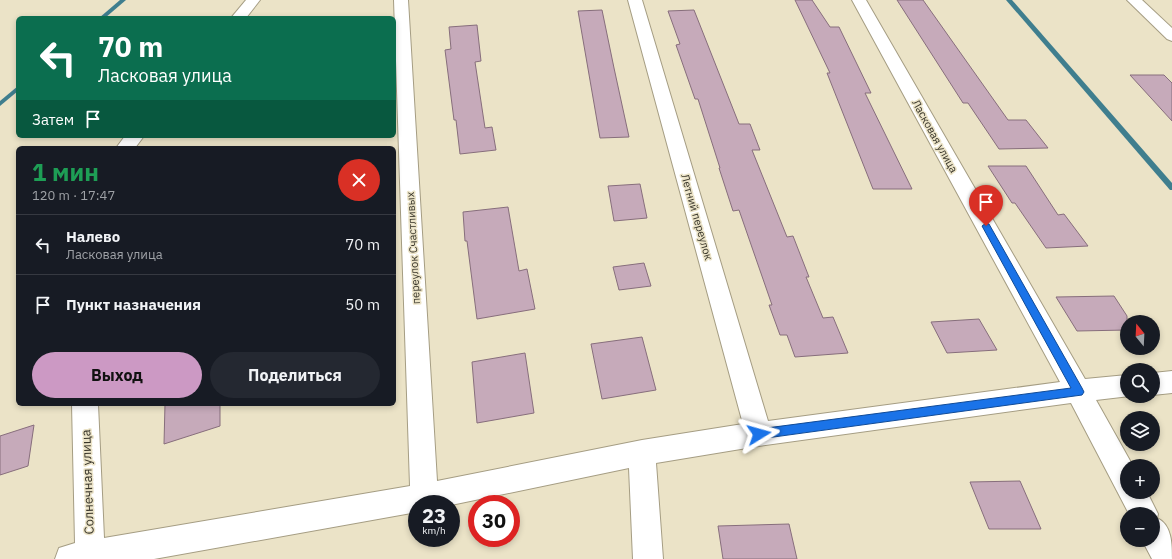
<!DOCTYPE html>
<html lang="ru">
<meta charset="utf-8">
<style>
:root{--surface:#171b24;--page:#242831;--text:#f1f3f6;--muted:#9ea1a6;--line:#363941;--accent:#cc99c4}
body{margin:0;font-family:"IBM Plex Sans",sans-serif;background:var(--page);color:var(--text);height:100vh;display:flex;flex-direction:column;font-size:15px;white-space:nowrap}
*{box-sizing:border-box;margin:0}
p{font-size:13px;color:var(--muted)}
.icon{flex:none;width:22px;height:22px;fill:none;stroke:currentColor;stroke-width:2;stroke-linecap:round;stroke-linejoin:round}
.map{position:relative;flex:1;overflow:hidden}
.sheet{position:absolute;left:16px;top:146px;width:380px;height:260px;display:flex;flex-direction:column;background:var(--surface);border-radius:6px;box-shadow:0 2px 6px #0003}
.sheet>*{flex:none}
.banner{position:absolute;left:16px;top:16px;width:380px;height:122px;border-radius:6px;box-shadow:0 2px 6px #0003;background:#0b6e4f;color:#fff;overflow:hidden}
.needle{width:26px;rotate:342deg}
.buttons{position:absolute;left:1120px;top:315px;display:grid;gap:8px}
.buttons a{display:grid;place-items:center;width:40px;height:40px;border-radius:50%;background:var(--surface);box-shadow:0 2px 6px #0003;font-size:20px}
.speed{position:absolute;left:408px;top:495px;display:flex;gap:8px;font-size:20px;font-weight:700;text-align:center}
.speed>*{display:grid;place-content:center;width:52px;height:52px;border-radius:50%;background:var(--surface);box-shadow:0 2px 6px #0003;line-height:1}
.speed small{font-size:10px;font-weight:400}
.speed .limit{border:6px solid #d22;background:#fff;color:#111}
.pin{position:absolute;display:grid;place-items:center;width:34px;height:34px;color:#fff;margin:-41px -17px;border-radius:50% 50% 50% 0;rotate:-45deg;box-shadow:0 0 4px #0007}
.pin .icon{rotate:45deg}
.me{position:absolute;width:44px;margin:-22px;rotate:82deg;stroke-linejoin:round;filter:drop-shadow(0 0 3px #0008)}
.turn{display:flex;align-items:center;gap:14px;height:84px;padding:0 16px;font-size:18px}
.turn .icon{width:52px;height:52px;stroke-width:2.5}
.turn b{display:block;font-size:28px;line-height:34px}
.then{display:flex;align-items:center;height:38px;padding:0 16px;background:#0003;gap:8px;font-size:15px}
.round{display:grid;place-items:center;flex:none;width:42px;height:42px;border-radius:21px;background:var(--page)}
.summary{display:flex;align-items:center;justify-content:space-between;height:68px;padding:0 16px}
h1{font-size:24px;font-weight:800;line-height:30px;color:#1e9e55}
.button{display:flex;gap:8px;margin-top:auto;padding:8px 16px}
.button a{flex:1;height:46px;border-radius:24px;background:var(--accent);color:#111;font-size:16px;font-weight:800;line-height:46px;text-align:center}
.button a+a{background:var(--page);color:var(--text)}
ul{padding:0;list-style:none}
li{display:flex;align-items:center;gap:12px;height:60px;padding:0 16px;border-top:1px solid var(--line)}
li div{flex:1}
li b{display:block;font-size:15px}
li em{font-style:normal}
.map>svg:first-child{display:block}
.lines{fill:none;stroke-linecap:round;stroke-linejoin:round}
.stream{fill:#3f7e8e;fill-rule:evenodd}
.building{fill:#c6aaba;stroke:#876e7c}
.minor-casing{stroke:#a59d83;stroke-width:2}
.minor{fill:#fff;fill-rule:evenodd}
.route{fill:#1a73e8;stroke:#114b97}
.labels{text-anchor:middle;stroke-width:3;stroke-linejoin:round;paint-order:stroke}
.street-label{font-size:11px;fill:#38352a;stroke:#ebe3c7}
.near-street-label{font-size:13px;fill:#38352a;stroke:#ebe3c7}
</style>
<div class="map">
<svg width="1172" height="559" viewBox="0 0 1172 559">
<rect width="100%" height="100%" fill="#ebe3c7"/>
<g class="lines">
<g class="stream">
<polygon points="120,0 126,0 105,18 99,18"/>
<polygon points="1006,0 1012,0 1172,183 1172,190 1170,190"/>
<polygon points="18,86 18,91 0,106 0,101"/>
</g>
</g>
<g class="building">
<polygon points="795,0 812,0 830,27 839,27 871,93 865,93 912,189 873,189 827,73 830,73"/>
<polygon points="897,0 923,0 1008,120 1026,120 1048,148 999,149 968,103 963,103"/>
<polygon points="602,10 614,68 629,137 600,138 578,11"/>
<polygon points="694,10 739,124 750,124 760,150 752,150 787,237 793,236 809,277 806,277 823,318 833,317 848,353 795,357 787,335 780,335 769,305 772,305 739,210 733,211 719,168 720,168 698,99 695,99 676,45 680,44 668,11"/>
<polygon points="477,25 481,61 475,62 485,128 492,127 496,150 460,154 456,120 454,120 445,50 451,49 449,27"/>
<polygon points="1130,75 1164,75 1172,83 1172,121"/>
<polygon points="988,166 1026,166 1058,215 1064,214 1088,246 1046,248 1015,203 1012,203"/>
<polygon points="640,184 647,218 614,221 608,186"/>
<polygon points="508,207 519,271 527,269 535,309 477,319 467,241 465,241 463,212"/>
<polygon points="644,263 651,286 619,290 613,267"/>
<polygon points="1114,296 1127,316 1127,330 1077,331 1056,297"/>
<polygon points="979,319 997,350 947,353 931,322"/>
<polygon points="642,337 656,390 602,399 591,344"/>
<polygon points="525,353 534,413 477,423 472,362"/>
<polygon points="165,404 220,404 220,426 164,444"/>
<polygon points="34,425 28,466 0,475 0,436"/>
<polygon points="1020,481 1041,529 989,529 970,482"/>
<polygon points="789,524 797,559 723,559 718,526"/>
</g>
<g class="lines">
<defs>
<g id="minor">
<polygon points="246,0 260,0 246,18 231,18"/>
<path d="M394,0H408L437,481L642,440L743,424L628,0H642L768,421L1060,382L852,0H866L1085,379L1127,375V396H1130L1096,400L1133,466H1127V492H1147L1158,514L1157,518C1172,525 1172,544 1172,559H1152L1142,540H1153V514H1129L1071,403L759,446L656,463L663,559H633L629,468L451,505V504H417V512L154,559H55L59,548L75,543L72,404H98L104,538L410,486Z"/>
<polygon points="1127,0 1142,0 1172,28 1172,41 1167,39"/>
<polygon points="125,136 144,136 135,148 116,148"/>
<polygon points="1172,371 1172,393 1153,395 1153,373"/>
</g>
</defs>
<use href="#minor" class="minor-casing"/>
<use href="#minor" class="minor"/>
</g>
<polygon class="route" points="986,223 989,224 1082,388 1084,392 1082,395 759,439 755,438 753,434 755,430 759,429 1071,388 982,226"/>
<g class="labels">
<g class="street-label">
<text transform="translate(935 136) rotate(61)" y="4">Ласковая улица</text>
<text transform="translate(697 217) rotate(74)" y="4">Летний переулок</text>
<text transform="translate(413 248) rotate(-93)" y="4">переулок Счастливых</text>
</g>
<g class="near-street-label">
<text transform="translate(87 482) rotate(-92)" y="5">Солнечная улица</text>
</g>
</g>
</svg>
<div class="buttons">
<a><svg class="needle" viewBox="-14 -14 28 28"><path d="M0-13l5 13h-10z" fill="#e53935"/><path d="M0 13l5-13h-10z" fill="#9ea1a6"/></svg></a>
<a><svg class="icon" aria-label="search" viewBox="0 0 24 24"><circle cx="10" cy="10" r="6"/><path d="M15 15l6 6"/></svg></a>
<a><svg class="icon" aria-label="layers" viewBox="0 0 24 24"><path d="M12 4l9 5-9 5-9-5zM3 14l9 5 9-5"/></svg></a>
<a>+</a>
<a>−</a>
</div>
<div class="speed"><div>23<small>km/h</small></div><div class="limit">30</div></div>
<div class="pin" style="left:986px;top:226px;background:#d93025"><svg class="icon" aria-label="arrive" viewBox="0 0 24 24"><path d="M6 21V4h12l-3 4 3 4H6"/></svg></div>
<svg class="me" style="left:759px;top:434px" viewBox="-20 -20 40 40"><path d="M0-17L14 15 0 8-14 15z" fill="#1a73e8" stroke="#fff" stroke-width="4"/></svg>
<div class="banner">
<div class="turn"><svg class="icon" aria-label="left" viewBox="0 0 24 24"><path d="M17 20v-9H6M10 6l-5 5 5 5"/></svg><div><b>70 m</b>Ласковая улица</div></div>
<div class="then">Затем<svg class="icon" aria-label="arrive" viewBox="0 0 24 24"><path d="M6 21V4h12l-3 4 3 4H6"/></svg></div>
</div>
<section class="sheet">
<div class="summary"><div><h1>1 мин</h1><p>120 m · 17:47</p></div><a class="round" style="background:#d93025;color:#fff"><svg class="icon" aria-label="close" viewBox="0 0 24 24"><path d="M6 6l12 12M18 6L6 18"/></svg></a></div>
<ul>
<li><svg class="icon" aria-label="left" viewBox="0 0 24 24"><path d="M17 20v-9H6M10 6l-5 5 5 5"/></svg><div><b>Налево</b><p>Ласковая улица</p></div><em>70 m</em></li>
<li><svg class="icon" aria-label="arrive" viewBox="0 0 24 24"><path d="M6 21V4h12l-3 4 3 4H6"/></svg><div><b>Пункт назначения</b></div><em>50 m</em></li>
</ul>
<div class="button"><a>Выход</a><a>Поделиться</a></div>
</section>
</div>
